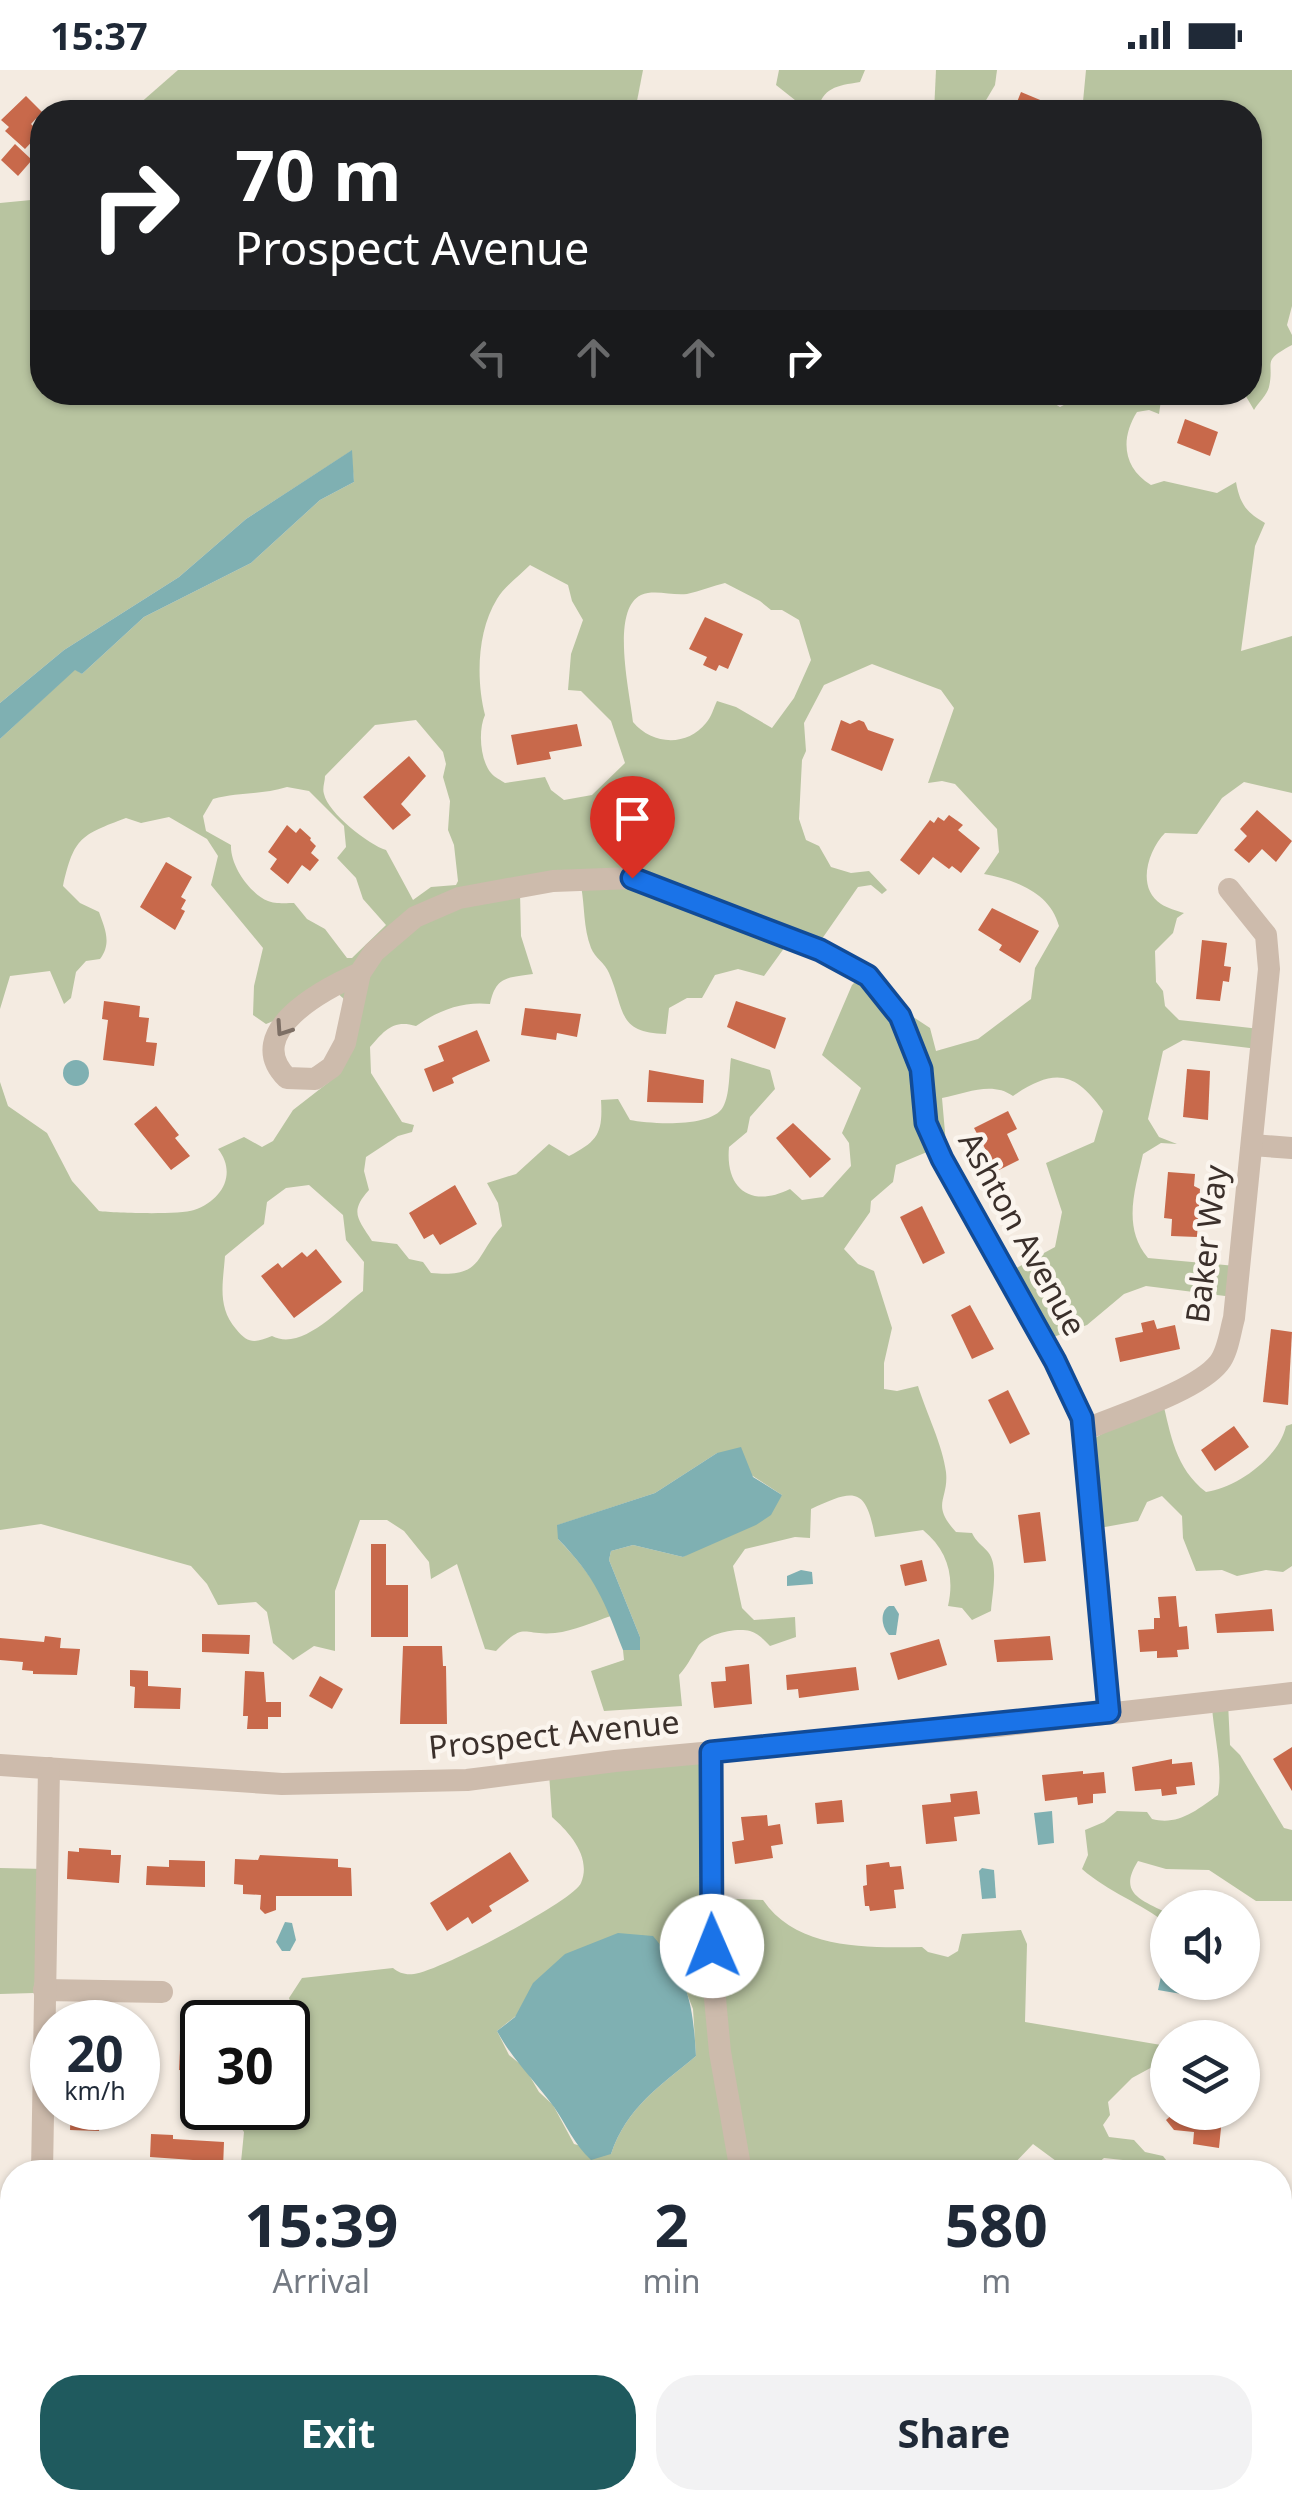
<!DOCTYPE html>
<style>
:root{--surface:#fff;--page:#f2f2f3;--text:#1f2937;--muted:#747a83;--accent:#1f5a5e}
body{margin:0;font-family:"Noto Sans",sans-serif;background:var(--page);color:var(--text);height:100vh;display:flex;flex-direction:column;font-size:38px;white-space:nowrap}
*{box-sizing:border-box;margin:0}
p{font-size:32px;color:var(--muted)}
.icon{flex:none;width:55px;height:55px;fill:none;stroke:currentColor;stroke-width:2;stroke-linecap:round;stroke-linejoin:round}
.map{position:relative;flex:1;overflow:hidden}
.side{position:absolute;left:0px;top:2090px;width:1292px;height:350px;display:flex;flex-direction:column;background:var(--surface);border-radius:40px 40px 0 0;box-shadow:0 2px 8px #0004}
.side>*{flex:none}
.hud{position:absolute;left:30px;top:30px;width:1232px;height:305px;border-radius:40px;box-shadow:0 2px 8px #0004;background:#202124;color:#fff;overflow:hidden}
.buttons{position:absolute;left:1150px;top:1820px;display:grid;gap:20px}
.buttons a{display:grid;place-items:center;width:110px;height:110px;border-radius:50%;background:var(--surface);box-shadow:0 2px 8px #0004;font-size:50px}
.speed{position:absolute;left:30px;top:1930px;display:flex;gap:20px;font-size:50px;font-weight:700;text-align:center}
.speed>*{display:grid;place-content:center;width:130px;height:130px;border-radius:50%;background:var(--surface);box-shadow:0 2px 8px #0004;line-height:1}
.speed small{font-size:25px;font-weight:400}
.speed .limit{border:5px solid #111;border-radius:15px;background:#fff;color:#111}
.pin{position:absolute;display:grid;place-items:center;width:85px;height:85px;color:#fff;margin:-102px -42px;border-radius:50% 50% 50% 0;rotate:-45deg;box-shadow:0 0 10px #0007}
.pin .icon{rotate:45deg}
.me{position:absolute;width:110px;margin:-55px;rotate:359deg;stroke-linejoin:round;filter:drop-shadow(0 0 8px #0008)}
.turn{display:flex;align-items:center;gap:35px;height:210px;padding:0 40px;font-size:45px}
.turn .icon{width:130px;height:130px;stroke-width:2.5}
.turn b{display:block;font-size:70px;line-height:85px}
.lanes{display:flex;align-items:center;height:95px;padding:0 40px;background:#0003;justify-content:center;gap:50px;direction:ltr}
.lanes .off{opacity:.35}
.eta{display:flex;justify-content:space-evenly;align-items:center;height:170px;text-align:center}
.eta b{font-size:60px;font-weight:700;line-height:70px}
.cta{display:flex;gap:20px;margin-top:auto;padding:20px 40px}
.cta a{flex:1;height:115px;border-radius:40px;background:var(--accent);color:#fff;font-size:40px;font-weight:700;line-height:115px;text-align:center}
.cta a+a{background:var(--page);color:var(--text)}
.status{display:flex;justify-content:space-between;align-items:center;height:70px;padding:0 50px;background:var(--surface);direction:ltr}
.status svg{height:28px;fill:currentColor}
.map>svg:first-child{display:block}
.green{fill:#b8c4a0;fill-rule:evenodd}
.water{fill:#7fb0b2}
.building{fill:#c8694b}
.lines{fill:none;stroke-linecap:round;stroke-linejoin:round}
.minor{stroke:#cdbbac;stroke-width:22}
.oneway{stroke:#7d6f65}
.route-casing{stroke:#114b97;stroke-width:25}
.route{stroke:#1a73e8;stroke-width:18}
.labels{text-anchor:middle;stroke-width:9;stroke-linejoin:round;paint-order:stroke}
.street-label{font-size:32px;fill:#3b302b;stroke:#fbf5ee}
</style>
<div class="status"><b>15:37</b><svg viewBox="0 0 49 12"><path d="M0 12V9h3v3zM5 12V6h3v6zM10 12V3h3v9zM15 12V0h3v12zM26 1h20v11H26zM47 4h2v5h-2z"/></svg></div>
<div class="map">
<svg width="1292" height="2440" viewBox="0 0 1292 2440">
<rect width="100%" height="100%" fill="#f4ebe1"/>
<g class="green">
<polygon points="178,0 643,0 637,31 629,42 130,42"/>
<path d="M779,0H865L860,12C836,16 823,17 817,42H806L805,38L776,15Z"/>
<polygon points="936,0 997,0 995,15 979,42 934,42"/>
<path d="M1086,0H1292V236L1287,255L1292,265V275C1260,292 1275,291 1269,317C1267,325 1258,333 1254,340L1244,323L1250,322V42H1082Z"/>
<path d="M42,118V322H1044L1045,328L1060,337L1083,325L1117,334L1135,323H1162L1159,344L1149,340L1137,342C1120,369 1123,398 1151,415L1164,411L1217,423L1236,412C1240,434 1246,442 1265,453L1255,476L1241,581L1292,566V723L1244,712L1222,728L1197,764L1165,763C1148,780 1136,818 1161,834C1167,838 1177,841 1184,843L1177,848L1173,863L1155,881L1156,912L1163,921L1165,936L1179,950L1260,959L1258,979L1183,970L1163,981L1148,1049L1159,1067L1177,1074L1161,1073L1143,1084C1135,1120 1122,1157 1148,1188L1236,1196L1233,1227L1146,1216L1124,1224L1087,1255L1045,1270L1007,1203L1055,1177L1062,1142L1046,1093L1094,1072L1103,1041C1075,1001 1054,998 1013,1026C992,1011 967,1023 942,1028L946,1074L896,1095L893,1112L871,1131L870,1142L844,1179L858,1194L874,1201L892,1258L884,1293V1319L897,1321L918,1316C926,1342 943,1376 946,1402C949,1430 930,1434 956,1462L972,1463C976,1472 982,1475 988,1482C999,1495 992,1525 991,1541L972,1550L962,1538L948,1536C955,1505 947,1480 923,1460L875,1467C866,1416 854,1419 811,1439L810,1468L795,1467L745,1479L733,1496L742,1538L754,1550L795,1547L796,1567L770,1576C764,1570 758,1563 750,1561C736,1557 704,1564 697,1578C691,1588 687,1596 679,1605L682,1636L604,1641L591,1601L624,1590L623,1580H639L640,1567L609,1490L611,1481L633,1475L683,1487L782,1425L717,1383L655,1423L558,1455V1469C581,1493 599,1515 611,1546C593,1552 574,1561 555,1563C521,1566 526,1550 496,1581L485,1579L457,1494L431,1509L429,1492L404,1461L387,1450H360L335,1521V1581L314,1576L293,1590L273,1573L267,1542L256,1532L218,1535L207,1514L191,1496L41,1454L0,1460V1012L8,1036L47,1063L72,1111L99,1141C115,1143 180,1145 194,1140C223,1130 237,1103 218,1079L244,1067L262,1077L273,1071L293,1040L329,1012L354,938L325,912L286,946L266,954L253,945L254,916L263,878L211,815L218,786L207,769L169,747L141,753L126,748C81,765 74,767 63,816L80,833L99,842C105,859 112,873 100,889L86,891L76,902L71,928L64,934L50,901L10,906L0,939V669L75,599L82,604L144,547L251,493L320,430L354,412L351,381L246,449L179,507L64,580L0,633V133L31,130ZM530,495L568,515L572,531L583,550L571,584L568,620L581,621L611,651L625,693L592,725L564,730L551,720L545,707L505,713C501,710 495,708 491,703C480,690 478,660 485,645C476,610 477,561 497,529C504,517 519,506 530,495ZM725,513L760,531L771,540H782L799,550L811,590L794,628L772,658L736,637L717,631C714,637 711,648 706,653C687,677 652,675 633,652C630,623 610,540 641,525C655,519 672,526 687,524C700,521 713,516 725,513ZM872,594L941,620L954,638L928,713L942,711L955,714L997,759L999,782L984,804C1015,810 1050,822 1059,856L1035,898L1031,929L978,969L936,981L930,958L857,910L852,915L822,985L861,1018L842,1063L849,1073L851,1096L823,1127L802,1130L790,1119C752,1138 725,1120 729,1077L747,1062L750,1047L775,1019L770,1000L731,988C729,1002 730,1025 723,1037C712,1058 650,1054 630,1050L618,1029L601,1030C603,1063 598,1071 569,1086L549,1074L516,1104L487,1113L498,1133L502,1156C474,1187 484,1208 431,1203L423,1192L409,1189L397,1174L372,1171C358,1149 349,1142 369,1120L364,1101L366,1087L398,1066L412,1062L414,1055L402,1052L371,1003L370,977C384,961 393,949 416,956C439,940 463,931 490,934C496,906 507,908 533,904L521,866L520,822L581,816C585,837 583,857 591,878C595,888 605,893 609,903C625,939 616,963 666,964L669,938L687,928H702L715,905L738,899L764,906L790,870L817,876L858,817L871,815L882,824L887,820L869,801L851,803L831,797L819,776L806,770L799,749L802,690L806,681L804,653L824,615ZM416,650L443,682L446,694L443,707L450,731L448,760L454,775L458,811L456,815L431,817L413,830L386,780C369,775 328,743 324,724C322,718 325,712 325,706L375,655ZM287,717L309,721L344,756L346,777L337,788L356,808L363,829L386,855L352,888H347L325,859L307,849L294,833C287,833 274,834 268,831C249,823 230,795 231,775L206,761L203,746L213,729C239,722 261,725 287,717ZM309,1115L343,1145L346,1170L364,1192L363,1221C340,1238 302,1282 272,1266C255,1273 248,1274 236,1259C217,1237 223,1213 225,1186L264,1154L267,1132L286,1118Z"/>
<path d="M1162,1329C1171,1365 1175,1398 1206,1422C1236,1418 1279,1388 1286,1356L1292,1354V1496L1283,1502L1266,1500L1237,1506L1222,1500L1196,1501L1183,1468L1182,1446L1162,1426L1147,1432L1138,1451L1094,1459L1083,1375Z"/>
<path d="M1228,1632L1230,1675L1240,1685L1284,1758L1292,1760V1831H1256L1209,1800L1166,1799L1138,1791C1117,1824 1142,1830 1167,1843V1854C1141,1833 1108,1822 1082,1799L1088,1785L1085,1760L1104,1752L1117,1741L1147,1742L1152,1749C1178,1756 1197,1740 1218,1725C1223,1699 1214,1665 1212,1637Z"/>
<path d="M702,1684L714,1828L763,1830C797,1880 868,1878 922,1877L928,1882L948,1887L958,1881L962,1864L1021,1860L1027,1874L1025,1952L1167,1976V1989L1132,2008L1108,2032L1110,2045L1103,2055L1109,2067L1134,2070L1145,2082L1163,2086L1170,2095L1104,2088L1088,2102H1071L1033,2074L1006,2102H240L244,2062L233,2046L239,2038H288V1996L301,1979L302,1965L289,1928L302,1908L393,1898C399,1903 405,1905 414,1904C437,1902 574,1831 581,1813C592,1787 569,1762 552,1747L549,1703ZM618,1864L675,1893L693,1939L696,1986C659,2017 627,2037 611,2084L574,2074L553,2035L539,2022L525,1998L509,1985L497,1961Z"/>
<polygon points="0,1798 45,1799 34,1923 0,1924"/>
<polygon points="1290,2312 1292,2312 1291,2403 1280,2401 1280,2327"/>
<polygon points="29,2428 199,2428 180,2440 16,2440 23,2437"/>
<polygon points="381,2428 464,2428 463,2440 390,2440"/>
<polygon points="865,2428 1044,2428 1044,2440 864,2440"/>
</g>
<g class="water">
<polygon points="352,380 354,412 320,430 251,493 144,547 82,604 75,600 0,669 0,633 64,580 179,507 246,449"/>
<circle cx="76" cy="1003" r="13"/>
<path d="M741,1377L753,1407L782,1425L771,1445L756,1455L683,1487L633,1475L611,1481L609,1490L640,1567V1580H623C604,1530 596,1508 558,1469L557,1455L655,1423L717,1383Z"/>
<polygon points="801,1500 812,1502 813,1514 787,1516 787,1506"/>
<path d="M889,1536H894L899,1544L896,1565H889C882,1558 879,1542 889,1536Z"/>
<polygon points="1052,1741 1054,1773 1038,1775 1034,1743"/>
<polygon points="982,1798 994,1800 996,1828 982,1829 979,1801"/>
<polygon points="285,1852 292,1853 296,1870 290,1881 282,1881 276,1872"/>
<path d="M618,1863L653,1866C688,1908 693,1932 696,1986C659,2017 627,2037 611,2084L591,2090C574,2074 567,2056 554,2037C535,2011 512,1989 497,1961L515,1947L533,1913L565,1884Z"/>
<polygon points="1162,1902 1167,1903 1168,1912 1195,1913 1193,1926 1158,1920"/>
<polygon points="199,2428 381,2428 390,2440 180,2440"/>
</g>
<g class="building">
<polygon points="1021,22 1069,42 1013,42"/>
<polygon points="26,26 42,42 31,54 40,63 25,79 5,61 9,57 1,50"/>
<polygon points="15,74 32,90 18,106 1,90"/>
<polygon points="1185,349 1218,362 1210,386 1177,373"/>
<polygon points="705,547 743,564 728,599 719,595 716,601 703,595 707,587 689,579"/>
<polygon points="841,650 850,654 859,650 864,652 868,660 894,669 882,701 831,680"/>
<polygon points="577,654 582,676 549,682 551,689 517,695 511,665"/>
<polygon points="409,686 426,706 401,734 411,745 393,760 363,727"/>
<polygon points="1257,740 1292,771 1276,792 1262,779 1249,793 1234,780 1247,766 1240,759"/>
<polygon points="949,745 963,755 958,760 980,778 961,803 952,796 949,799 933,787 919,805 900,790 930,750 934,753 938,747 944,751"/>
<polygon points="287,755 296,763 300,758 311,768 310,770 316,776 311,783 319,790 310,801 302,795 288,814 270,799 277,789 268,782"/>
<polygon points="166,792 192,807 181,827 186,830 181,839 185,841 175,860 140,837"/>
<polygon points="992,838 1039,861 1020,893 999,880 1002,875 978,860"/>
<polygon points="1202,870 1227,873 1224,896 1231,897 1229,912 1223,911 1220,931 1196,929"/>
<polygon points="104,931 140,936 139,947 149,948 146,972 157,973 154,996 103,990 108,950 102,949"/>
<polygon points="736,931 786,948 775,979 727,957"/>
<polygon points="525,938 581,944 577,967 557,963 556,970 521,965"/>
<polygon points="477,960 490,991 458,1005 452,1008 454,1013 433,1022 424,999 444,991 438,976"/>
<polygon points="1187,999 1210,1001 1208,1050 1183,1047"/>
<polygon points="649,1000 704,1010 703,1033 647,1032"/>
<polygon points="156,1036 179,1065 175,1068 190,1086 171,1100 134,1054"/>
<polygon points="1008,1041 1017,1059 1007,1064 1019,1090 997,1101 974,1058"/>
<polygon points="793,1053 831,1089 810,1108 776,1068"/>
<polygon points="1168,1102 1195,1104 1194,1116 1200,1119 1197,1167 1171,1166 1172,1149 1164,1148"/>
<polygon points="455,1115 477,1154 440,1175 433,1164 424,1169 409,1143"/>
<polygon points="922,1136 945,1183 923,1194 900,1147"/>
<polygon points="316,1179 342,1212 294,1248 261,1206 278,1193 282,1198 302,1182 307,1187"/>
<polygon points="970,1235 994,1279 972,1289 951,1245"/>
<polygon points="1154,1250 1157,1259 1175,1255 1180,1279 1120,1292 1115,1268 1143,1262 1141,1253"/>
<polygon points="1271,1259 1292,1262 1288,1335 1263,1332"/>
<polygon points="1008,1320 1030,1364 1010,1374 988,1330"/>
<polygon points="1234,1356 1249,1377 1215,1401 1201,1380"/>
<polygon points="1040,1442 1046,1491 1024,1493 1018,1445"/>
<polygon points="371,1474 386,1474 386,1515 408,1515 408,1567 371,1567"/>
<polygon points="922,1490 927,1511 905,1516 900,1495"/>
<polygon points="1176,1526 1179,1557 1187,1556 1189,1579 1177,1580 1178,1587 1157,1588 1157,1581 1140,1582 1138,1560 1154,1559 1154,1548 1160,1548 1158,1527"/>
<polygon points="1272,1539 1274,1561 1217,1563 1215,1544"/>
<polygon points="202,1564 250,1565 249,1584 202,1582"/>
<polygon points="45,1566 61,1568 60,1578 80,1579 77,1605 33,1604 33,1601 22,1600 23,1592 0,1590 0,1568 44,1572"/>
<polygon points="1050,1566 1053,1590 997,1592 994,1570"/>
<polygon points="939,1569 947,1595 898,1610 890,1583"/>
<polygon points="403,1576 442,1576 443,1596 446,1596 447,1654 400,1654"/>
<polygon points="749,1594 752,1634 714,1638 711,1612 726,1611 725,1597"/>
<polygon points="856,1597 859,1620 799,1628 798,1619 787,1620 786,1605"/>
<polygon points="130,1600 148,1601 148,1616 181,1618 180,1639 134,1638 135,1617 130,1616"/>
<polygon points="245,1601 264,1602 266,1632 281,1632 281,1647 268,1647 268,1659 247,1659 248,1646 243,1646"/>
<polygon points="320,1606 343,1619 332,1639 309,1626"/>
<polygon points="1292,1677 1292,1721 1273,1689"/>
<polygon points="1172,1689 1172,1694 1192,1692 1195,1715 1176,1717 1177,1724 1162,1726 1161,1719 1135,1721 1132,1697"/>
<polygon points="1083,1701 1083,1704 1104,1702 1106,1723 1093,1724 1093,1733 1078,1735 1077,1727 1045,1731 1042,1705"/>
<polygon points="977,1721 980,1744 954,1747 957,1771 926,1774 922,1735 951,1732 950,1724"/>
<polygon points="842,1730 844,1752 817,1754 815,1733"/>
<polygon points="767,1745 768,1756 780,1754 783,1774 771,1776 773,1788 735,1794 732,1772 744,1770 741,1747"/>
<polygon points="79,1778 111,1780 111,1785 121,1785 119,1813 67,1809 68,1781 79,1782"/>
<polygon points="510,1782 529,1811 489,1836 492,1841 472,1854 468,1847 447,1861 430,1833"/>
<polygon points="260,1785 338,1789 338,1797 351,1798 352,1826 276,1826 276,1840 265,1844 260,1839 261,1825 243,1824 243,1815 234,1814 235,1789 258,1790"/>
<polygon points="169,1790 205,1791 205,1817 146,1815 147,1796 169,1797"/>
<polygon points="889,1792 890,1797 901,1796 904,1819 894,1820 896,1838 870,1841 869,1836 865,1836 863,1816 867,1815 866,1795"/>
<polygon points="180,1980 202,1982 202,2002 179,2000"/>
<polygon points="71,2038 100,2038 99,2061 70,2060"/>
<polygon points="1175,2042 1218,2042 1218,2047 1222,2048 1219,2078 1193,2074 1194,2062 1174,2060 1166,2050"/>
<polygon points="151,2064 173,2065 173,2069 224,2072 223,2098 192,2096 193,2090 150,2087"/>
</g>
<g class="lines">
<g class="minor">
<path d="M360,903C324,919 241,962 287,1008L315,1009L332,997L345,973L360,903L374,882L415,847L459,828L553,811L633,808L821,880L867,906L900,946L921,999L926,1053L942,1089L1055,1291L1082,1348L1109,1642"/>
<polyline points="1252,1075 1292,1078"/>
<path d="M1084,1360C1119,1345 1197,1321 1219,1293C1228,1282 1230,1262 1234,1248L1269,899L1266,865L1229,819"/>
<polyline points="711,1682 713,1907 720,1982 741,2102"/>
<polyline points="0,1695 282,1714 467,1710 615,1691 998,1656 1292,1623"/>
<polyline points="44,1920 162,1922"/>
<polyline points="42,2102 49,1698"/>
<polyline points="0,2330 12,2330"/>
</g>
</g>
<defs><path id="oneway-chevron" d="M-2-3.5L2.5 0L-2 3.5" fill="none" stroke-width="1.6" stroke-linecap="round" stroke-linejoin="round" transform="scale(2.5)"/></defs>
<use class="oneway" href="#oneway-chevron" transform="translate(283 959) rotate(124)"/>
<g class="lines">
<defs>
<polyline id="route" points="632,808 820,880 868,906 900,946 921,999 926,1053 942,1089 1055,1291 1082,1348 1109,1642 711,1682 712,1876"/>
</defs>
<use href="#route" class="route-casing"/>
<use href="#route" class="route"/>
</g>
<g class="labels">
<g class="street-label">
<text transform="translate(1022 1164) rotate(61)" y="11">Ashton Avenue</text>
<text transform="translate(1207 1174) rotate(-83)" y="11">Baker Way</text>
<text transform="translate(554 1665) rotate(-6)" y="11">Prospect Avenue</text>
</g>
</g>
</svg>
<div class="buttons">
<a><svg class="icon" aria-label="sound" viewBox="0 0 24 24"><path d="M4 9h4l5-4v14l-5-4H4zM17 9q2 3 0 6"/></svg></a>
<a><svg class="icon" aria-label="layers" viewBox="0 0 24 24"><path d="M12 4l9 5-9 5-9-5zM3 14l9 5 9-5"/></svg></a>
</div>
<div class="speed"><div>20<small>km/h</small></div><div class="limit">30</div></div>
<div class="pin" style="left:632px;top:808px;background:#d93025"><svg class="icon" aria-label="arrive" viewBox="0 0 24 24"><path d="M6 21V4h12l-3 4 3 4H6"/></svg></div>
<svg class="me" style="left:712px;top:1876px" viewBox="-20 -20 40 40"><circle r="19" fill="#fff"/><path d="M0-13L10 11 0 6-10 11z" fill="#1a73e8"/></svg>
<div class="hud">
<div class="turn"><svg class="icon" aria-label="right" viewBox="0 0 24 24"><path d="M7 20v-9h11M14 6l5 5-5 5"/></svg><div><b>70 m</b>Prospect Avenue</div></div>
<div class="lanes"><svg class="icon off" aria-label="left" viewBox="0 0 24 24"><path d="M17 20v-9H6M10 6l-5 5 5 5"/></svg><svg class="icon off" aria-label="ahead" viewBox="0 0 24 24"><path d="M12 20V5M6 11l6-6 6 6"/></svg><svg class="icon off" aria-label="ahead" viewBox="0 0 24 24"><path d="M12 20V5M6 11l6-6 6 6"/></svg><svg class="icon" aria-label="right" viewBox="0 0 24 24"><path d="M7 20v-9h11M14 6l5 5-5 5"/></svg></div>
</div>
<section class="side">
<div class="eta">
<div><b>15:39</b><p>Arrival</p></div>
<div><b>2</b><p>min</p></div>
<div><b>580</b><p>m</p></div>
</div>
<div class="cta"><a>Exit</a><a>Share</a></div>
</section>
</div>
